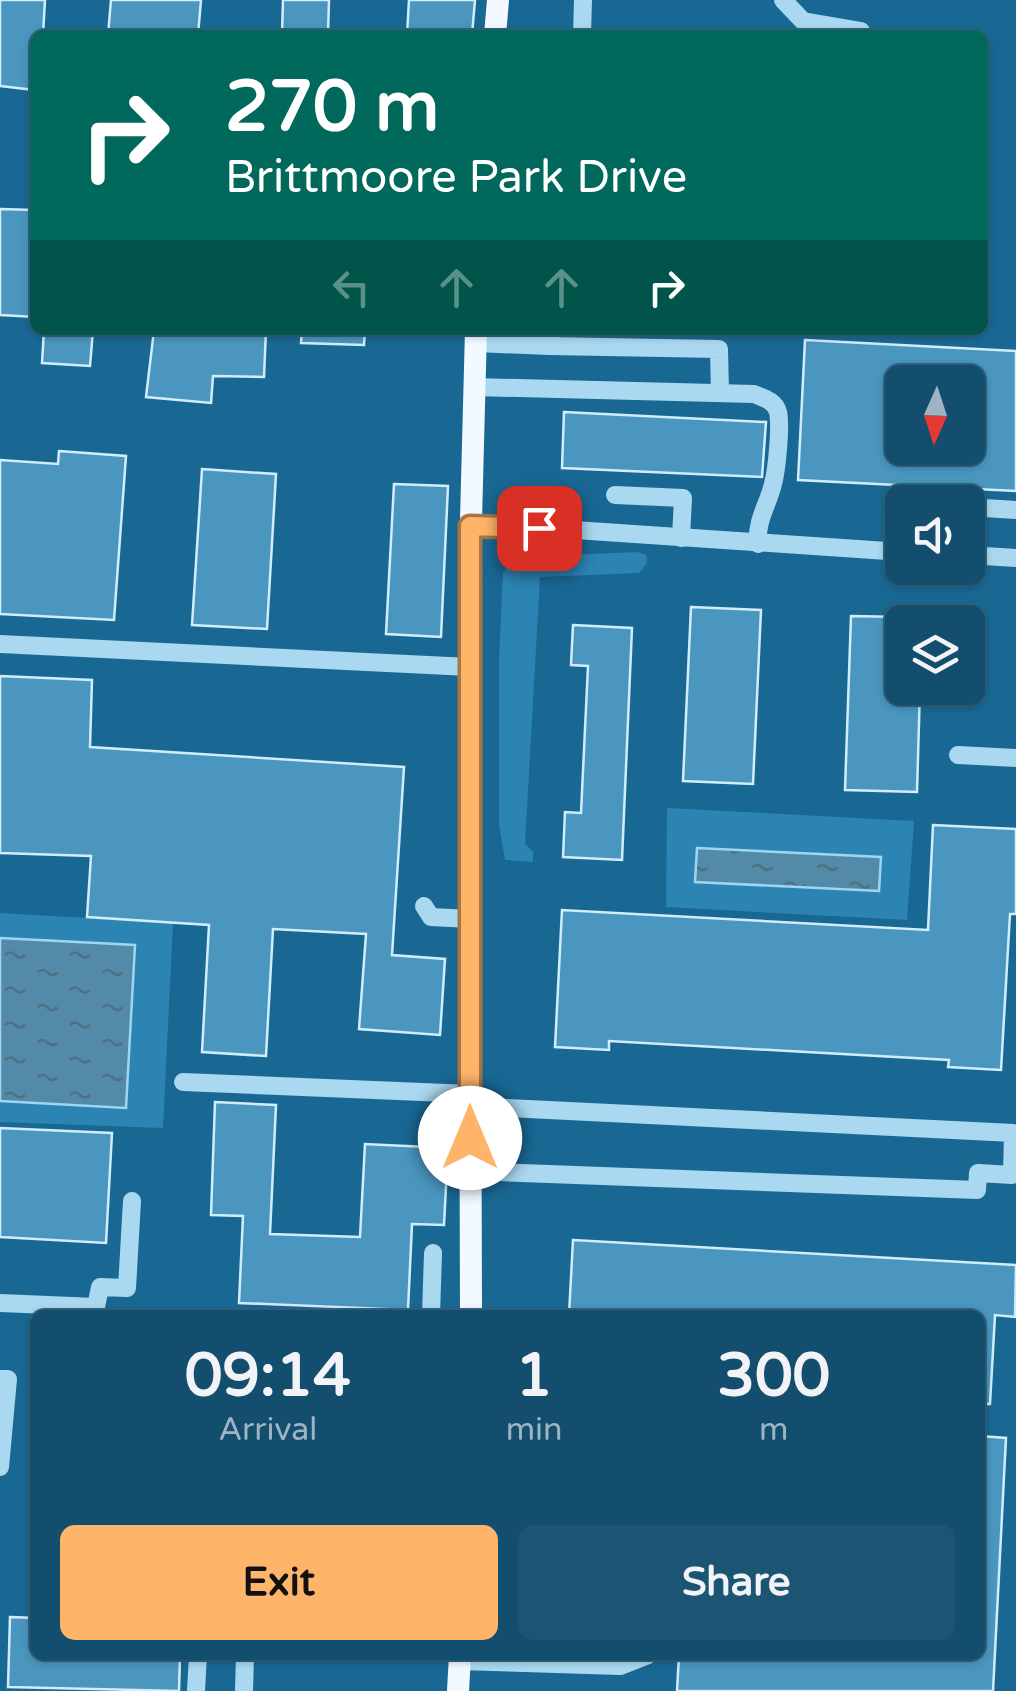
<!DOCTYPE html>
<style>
:root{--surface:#134e6f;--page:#1c5574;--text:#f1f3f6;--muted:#9db4c3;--line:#326582;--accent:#ffb569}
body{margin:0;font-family:"Varela Round",sans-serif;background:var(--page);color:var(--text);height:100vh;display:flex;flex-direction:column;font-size:38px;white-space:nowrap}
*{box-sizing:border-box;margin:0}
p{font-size:32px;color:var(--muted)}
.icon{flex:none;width:55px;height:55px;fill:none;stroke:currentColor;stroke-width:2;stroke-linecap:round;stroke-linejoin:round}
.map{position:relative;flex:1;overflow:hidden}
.details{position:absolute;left:30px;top:1310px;width:955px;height:350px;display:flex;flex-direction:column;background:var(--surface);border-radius:15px;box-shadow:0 2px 8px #0004,0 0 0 2px var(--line)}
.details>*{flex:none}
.banner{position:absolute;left:30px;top:30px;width:958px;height:305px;border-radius:15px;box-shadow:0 2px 8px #0004,0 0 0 2px var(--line);background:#00695c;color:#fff;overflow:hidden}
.needle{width:65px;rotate:183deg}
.tools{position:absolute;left:885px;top:365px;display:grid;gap:20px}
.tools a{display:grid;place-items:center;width:100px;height:100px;border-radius:15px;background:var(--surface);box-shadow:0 2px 8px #0004,0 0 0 2px var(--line);font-size:50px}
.pin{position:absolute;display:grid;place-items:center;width:85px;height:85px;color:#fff;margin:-42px;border-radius:20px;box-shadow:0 5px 15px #0006}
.me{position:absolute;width:110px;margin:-55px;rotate:0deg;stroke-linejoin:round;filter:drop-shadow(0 0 8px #0008)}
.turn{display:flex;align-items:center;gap:35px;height:210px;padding:0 30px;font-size:45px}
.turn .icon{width:130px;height:130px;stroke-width:2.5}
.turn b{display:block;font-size:70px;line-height:85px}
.lanes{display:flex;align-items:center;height:95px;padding:0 30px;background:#0003;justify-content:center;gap:50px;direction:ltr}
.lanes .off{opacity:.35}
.eta{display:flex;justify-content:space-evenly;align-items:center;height:170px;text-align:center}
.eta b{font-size:60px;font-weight:700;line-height:70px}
.cta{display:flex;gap:20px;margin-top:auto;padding:20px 30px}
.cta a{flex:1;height:115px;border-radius:15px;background:var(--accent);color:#111;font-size:40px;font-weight:700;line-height:115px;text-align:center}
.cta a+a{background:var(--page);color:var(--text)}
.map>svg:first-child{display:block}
.grass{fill:#2c84b3}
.water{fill:url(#water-ripples);stroke:#9dd6f2;stroke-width:2.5}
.building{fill:#4a96bf;stroke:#d1edfb;stroke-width:2.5;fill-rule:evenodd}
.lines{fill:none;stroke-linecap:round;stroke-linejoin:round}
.minor{stroke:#aad8f0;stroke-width:18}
.major{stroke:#f3faff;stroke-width:22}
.route-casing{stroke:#a67644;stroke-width:25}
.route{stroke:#ffb569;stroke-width:18}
</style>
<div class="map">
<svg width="1016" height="1691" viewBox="0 0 1016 1691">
<defs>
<pattern id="water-ripples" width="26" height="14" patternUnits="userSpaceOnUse" patternTransform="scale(2.5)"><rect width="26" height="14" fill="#538aa8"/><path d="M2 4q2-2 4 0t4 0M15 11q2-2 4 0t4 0" fill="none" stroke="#507183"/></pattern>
</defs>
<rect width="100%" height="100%" fill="#196894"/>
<g class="grass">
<polygon points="637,552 646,555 647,563 639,573 540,577 525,844 533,852 533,862 505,860 499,824 499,661 503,573 511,562 522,557"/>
<polygon points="667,808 914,821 907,920 666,907"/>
<polygon points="0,913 173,923 163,1128 0,1122 0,1101 126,1107 134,945 0,938"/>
</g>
<g class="water">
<polygon points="697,848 881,857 879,891 695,882"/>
<polygon points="0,938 135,945 126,1108 0,1101"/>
</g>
<g class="building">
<polygon points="0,0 45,0 43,35 35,35 35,90 0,86"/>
<polygon points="111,0 201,0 198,35 108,35"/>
<polygon points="283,0 329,0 328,35 282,35"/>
<polygon points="409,0 475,0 472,35 407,35"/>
<polygon points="0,209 35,210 35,317 0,315"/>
<polygon points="44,330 93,330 90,366 42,363"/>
<polygon points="154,330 266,330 264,377 213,376 211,403 146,397"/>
<polygon points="302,330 365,330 364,345 301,343"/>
<path d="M805,340L1016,351V491L798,480ZM902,382H968V448H902Z"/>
<polygon points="564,412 766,422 762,477 562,468"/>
<polygon points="59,451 126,456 114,620 0,614 0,460 58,464"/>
<polygon points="202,469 276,474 267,629 192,625"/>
<polygon points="394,484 448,486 441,637 386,634"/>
<polygon points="691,607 761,610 753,784 683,781"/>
<polygon points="851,616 902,617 902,688 920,688 917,792 845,790"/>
<polygon points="573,625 632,628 622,860 563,857 565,812 581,813 588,666 571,665"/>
<polygon points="0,676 92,680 90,747 404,767 392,955 445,959 440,1035 359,1029 366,934 273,929 266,1056 202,1052 209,925 87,917 91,856 0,853"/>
<polygon points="933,825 1016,829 1016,914 1010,914 1001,1070 948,1067 949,1060 609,1041 609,1050 555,1047 562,910 928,930"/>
<polygon points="215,1102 276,1105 270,1234 360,1237 365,1144 448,1148 444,1225 412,1224 408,1310 239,1303 243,1216 211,1215"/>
<polygon points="0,1128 112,1133 106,1243 0,1237"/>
<polygon points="573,1240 1016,1265 1015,1317 995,1315 990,1404 980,1404 980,1315 569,1315"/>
<polygon points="980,1436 1006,1438 993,1691 677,1691 679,1655 980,1655"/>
<polygon points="10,1617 35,1618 35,1655 180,1655 179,1691 8,1687"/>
</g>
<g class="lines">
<g class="minor">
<polyline points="783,0 803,21 861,31 861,35"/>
<polyline points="582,35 583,0"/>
<polyline points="475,343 549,346 549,330"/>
<polyline points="549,346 719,349 720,393"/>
<path d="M473,387L754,394C764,398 775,401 778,412C781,426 777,469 773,484C768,505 756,520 758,544"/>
<polyline points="615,495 683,498 681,538"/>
<polyline points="968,507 1016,510"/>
<polyline points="470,526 501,525 902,552"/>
<polyline points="968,555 1016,558"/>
<polyline points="0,644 469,667"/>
<polyline points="958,755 1016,758"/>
<polyline points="424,906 431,917 470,919"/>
<polyline points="183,1082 470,1094"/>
<polyline points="470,1106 1013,1133 1012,1175 978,1173 977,1190 471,1171"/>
<polyline points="0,1303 96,1307 100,1287 127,1288 132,1201"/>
<polyline points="431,1315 433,1253"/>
<polyline points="0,1379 8,1379 0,1467"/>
<polyline points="459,1661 620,1666 648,1655"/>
<polyline points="196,1691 198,1655"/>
<polyline points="244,1691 245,1655"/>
</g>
<g class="major">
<polyline points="495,35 498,0"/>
<polyline points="471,1315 469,596 476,330"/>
<polyline points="458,1691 460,1655"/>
</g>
</g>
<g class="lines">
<defs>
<polyline id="route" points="470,1138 470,526 539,528"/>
</defs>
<use href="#route" class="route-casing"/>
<use href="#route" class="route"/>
</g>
</svg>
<div class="tools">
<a><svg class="needle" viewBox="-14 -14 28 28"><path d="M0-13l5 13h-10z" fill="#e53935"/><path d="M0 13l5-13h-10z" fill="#9db4c3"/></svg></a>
<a><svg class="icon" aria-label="sound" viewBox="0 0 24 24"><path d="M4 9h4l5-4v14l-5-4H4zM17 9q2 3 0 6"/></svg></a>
<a><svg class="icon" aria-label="layers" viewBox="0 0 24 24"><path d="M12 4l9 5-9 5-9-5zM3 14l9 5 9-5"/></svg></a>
</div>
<div class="pin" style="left:539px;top:528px;background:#d93025"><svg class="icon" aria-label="arrive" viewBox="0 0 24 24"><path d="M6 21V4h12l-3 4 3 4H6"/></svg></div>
<svg class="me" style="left:470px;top:1138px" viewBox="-20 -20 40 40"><circle r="19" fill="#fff"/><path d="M0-13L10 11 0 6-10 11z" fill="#ffb569"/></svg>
<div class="banner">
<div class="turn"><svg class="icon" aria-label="right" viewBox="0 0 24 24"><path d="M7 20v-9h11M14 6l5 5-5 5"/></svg><div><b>270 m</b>Brittmoore Park Drive</div></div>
<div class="lanes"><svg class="icon off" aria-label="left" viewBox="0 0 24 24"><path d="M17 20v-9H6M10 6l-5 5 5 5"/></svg><svg class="icon off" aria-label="ahead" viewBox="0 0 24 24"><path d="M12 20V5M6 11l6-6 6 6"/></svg><svg class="icon off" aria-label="ahead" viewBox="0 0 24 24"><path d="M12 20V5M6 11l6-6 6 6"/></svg><svg class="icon" aria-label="right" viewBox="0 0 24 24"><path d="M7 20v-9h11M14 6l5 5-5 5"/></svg></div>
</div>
<section class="details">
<div class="eta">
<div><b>09:14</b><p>Arrival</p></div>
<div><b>1</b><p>min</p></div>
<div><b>300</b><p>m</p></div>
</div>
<div class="cta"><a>Exit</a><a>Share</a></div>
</section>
</div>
